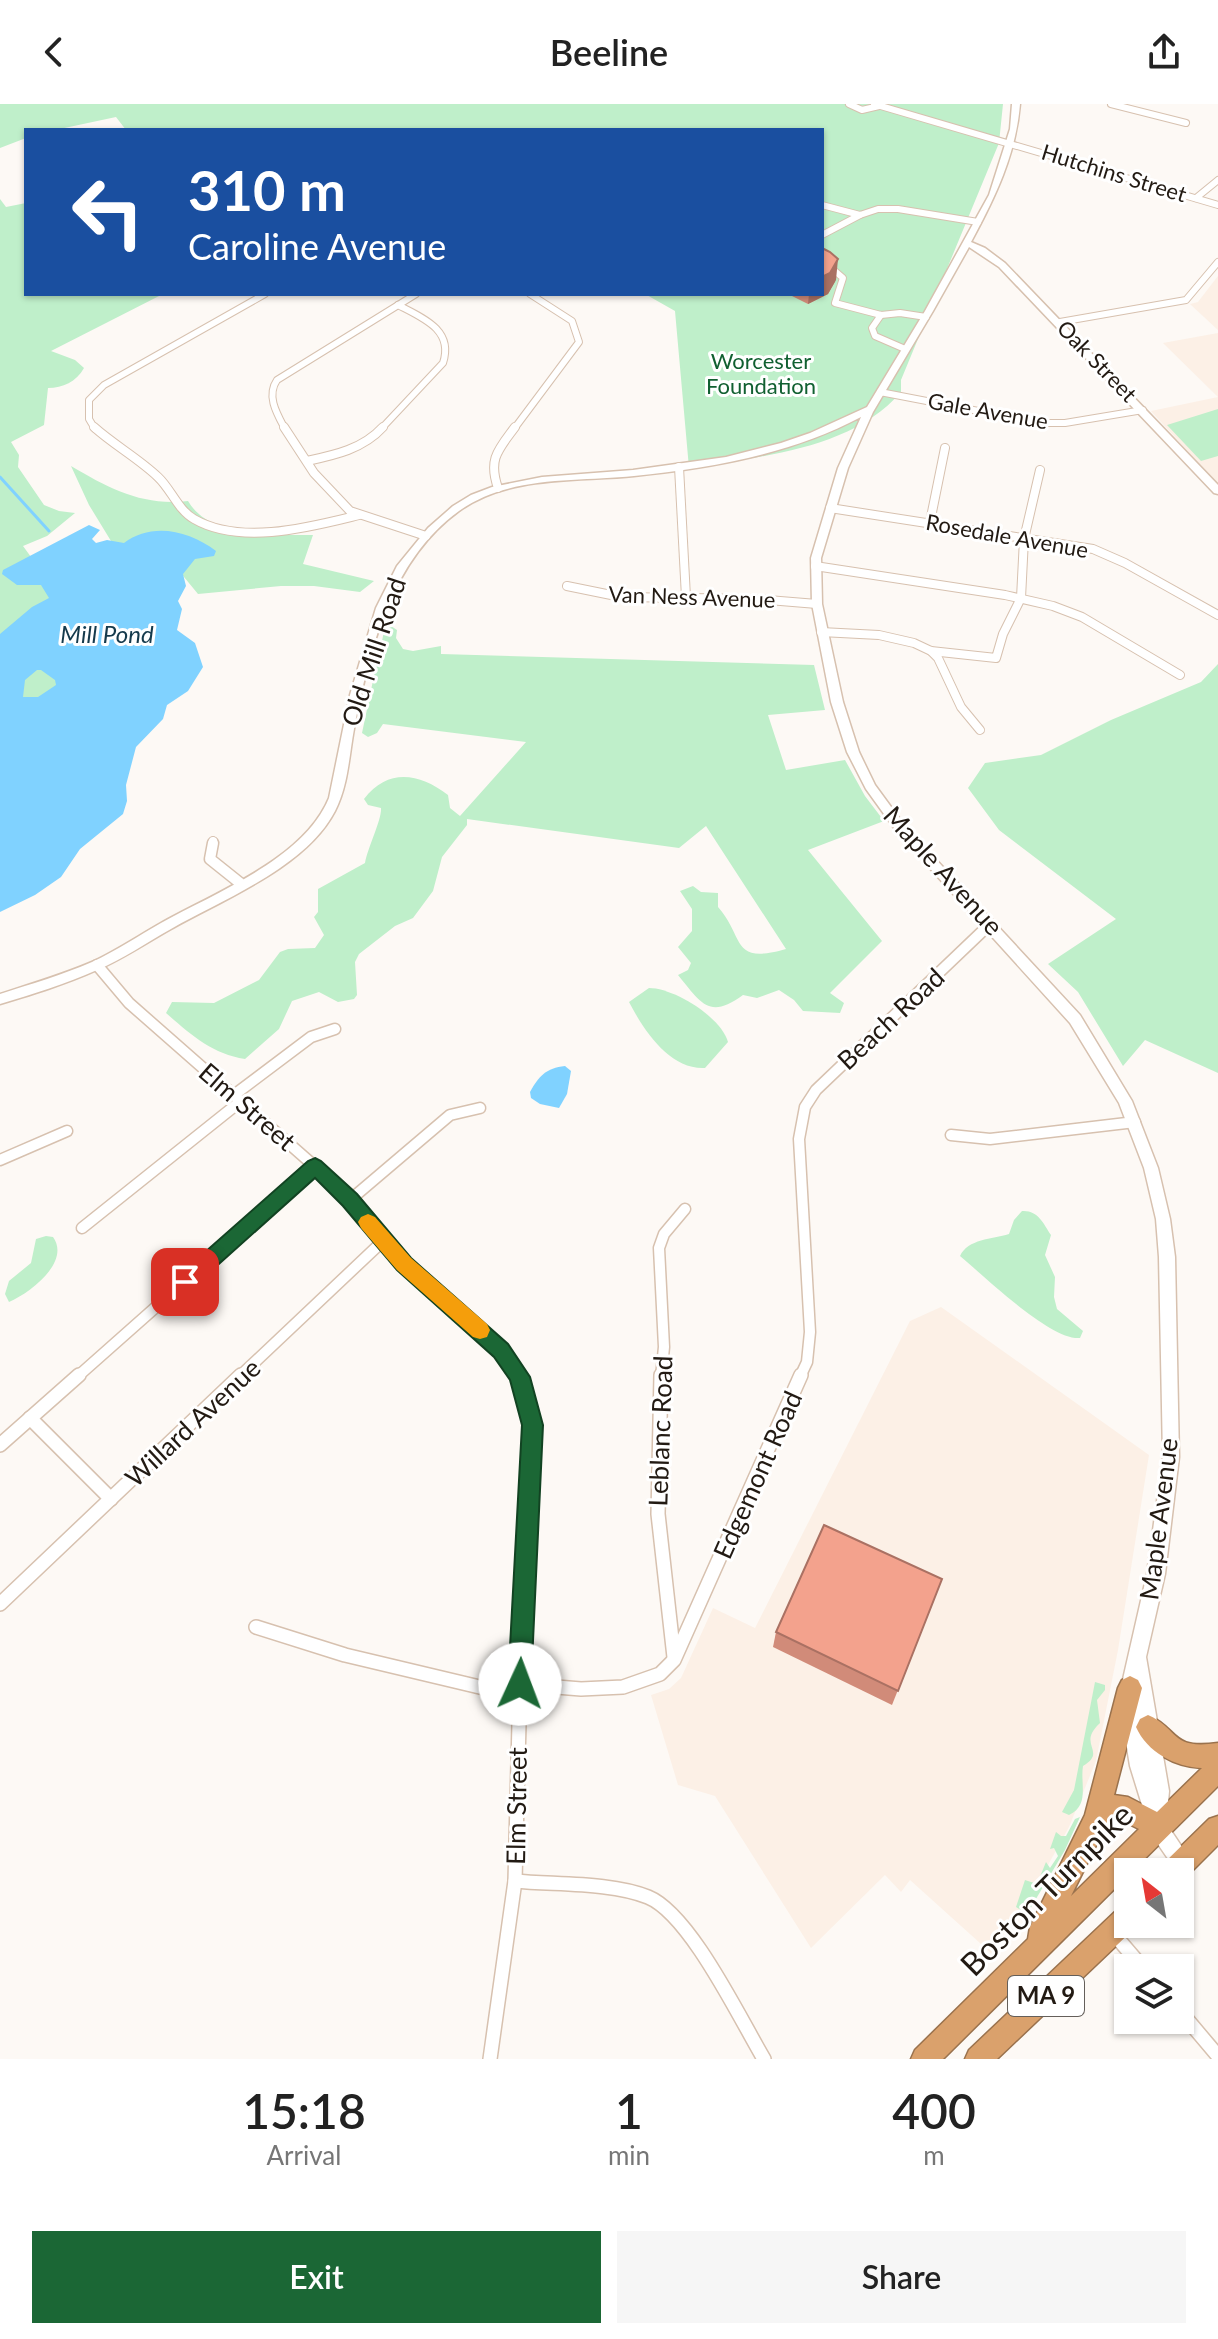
<!DOCTYPE html>
<style>
:root{--surface:#fff;--page:#f6f6f6;--text:#222;--muted:#767676;--accent:#1b6735}
body{margin:0;font-family:Lato,sans-serif;background:var(--page);color:var(--text);height:100vh;display:flex;flex-direction:column;font-size:30px;white-space:nowrap}
*{box-sizing:border-box;margin:0}
p{font-size:26px;color:var(--muted)}
.icon{flex:none;width:44px;height:44px;fill:none;stroke:currentColor;stroke-width:2;stroke-linecap:round;stroke-linejoin:round}
.map{position:relative;height:1955px;overflow:hidden}
.sheet{display:flex;flex-direction:column;background:var(--surface);flex:1}
.sheet>*{flex:none}
.hud{position:absolute;left:24px;top:24px;width:800px;height:168px;border-radius:0px;box-shadow:0 2px 6px #0004;background:#1a4fa0;color:#fff;overflow:hidden}
.needle{width:52px;rotate:329deg}
.fabs{position:absolute;left:1114px;top:1754px;display:grid;gap:16px}
.fabs a{display:grid;place-items:center;width:80px;height:80px;border-radius:0px;background:var(--surface);box-shadow:0 2px 6px #0004;font-size:40px}
.pin{position:absolute;display:grid;place-items:center;width:68px;height:68px;color:#fff;margin:-34px;border-radius:16px;box-shadow:0 4px 12px #0006}
.me{position:absolute;width:88px;margin:-44px;rotate:2deg;stroke-linejoin:round;filter:drop-shadow(0 0 6px #0008)}
.turn{display:flex;align-items:center;gap:28px;height:168px;padding:0 32px;font-size:36px}
.turn .icon{width:104px;height:104px;stroke-width:2.5}
.turn b{display:block;font-size:56px;line-height:68px}
.eta{display:flex;justify-content:space-evenly;align-items:center;height:136px;text-align:center}
.eta b{font-size:48px;font-weight:600;line-height:56px}
.primary-button{display:flex;gap:16px;margin-top:auto;padding:16px 32px}
.primary-button a{flex:1;height:92px;border-radius:0px;background:var(--accent);color:#fff;font-size:32px;font-weight:600;line-height:92px;text-align:center}
.primary-button a+a{background:var(--page);color:var(--text)}
header{display:flex;justify-content:space-between;align-items:center;height:104px;padding:0 32px;background:var(--surface);font-size:36px;font-weight:600}
.map>svg:first-child{display:block}
.built{fill:#fcf0e6}
.green{fill:#bfefca}
.water{fill:#80d2ff;fill-rule:evenodd}
.lines{fill:none;stroke-linecap:round;stroke-linejoin:round}
.stream{stroke:#80d2ff;stroke-width:3}
.street-far3-casing{stroke:#d7c1af;stroke-width:8}
.street-far2-casing{stroke:#d7c1af;stroke-width:10}
.street-far1-casing{stroke:#d7c1af;stroke-width:13}
.street-casing{stroke:#d7c1af;stroke-width:16}
.secondary-casing{stroke:#d7c1af;stroke-width:3}
.highway-casing{stroke:#9a724d;stroke-width:3}
.street-far3{stroke:#fff;stroke-width:6}
.street-far2{stroke:#fff;stroke-width:8}
.street-far1{stroke:#fff;stroke-width:10}
.street{stroke:#fff;stroke-width:13}
.secondary{fill:#fff;fill-rule:evenodd}
.highway{fill:#daa16c;fill-rule:evenodd}
.wall{fill:#d18b79}
.shaded-wall{fill:#aa7163}
.building{fill:#f3a28d;stroke:#aa7163;stroke-width:2}
.route{fill:#1b6735;stroke:#124322;stroke-width:2}
.slow{fill:#f59e0b}
.labels{text-anchor:middle;stroke-width:6;stroke-linejoin:round;paint-order:stroke}
.far-street-label{font-size:22px;fill:#221a13;stroke:#fff}
.far-park-label{font-size:22px;fill:#116031;stroke:#fff}
.far-water-label{font-size:24px;font-style:italic;fill:#153a4c;stroke:#fff}
.shield{fill:#fff;stroke:#645f5a;stroke-width:2}
.shield-label{font-size:24px;font-weight:bold;fill:#221a13}
.street-label{font-size:26px;fill:#221a13;stroke:#fff}
.near-street-label{font-size:32px;fill:#221a13;stroke:#fff}
</style>
<header><svg class="icon" aria-label="back" viewBox="0 0 24 24"><path d="M15 5l-7 7 7 7"/></svg>Beeline<svg class="icon" aria-label="share" viewBox="0 0 24 24"><path d="M12 15V3M7 8l5-5 5 5M5 13v7h14v-7"/></svg></header>
<div class="map">
<svg width="1218" height="1955" viewBox="0 0 1218 1955">
<rect width="100%" height="100%" fill="#fdf9f5"/>
<g class="built">
<polygon points="1218,172 1218,226 1190,200 1198,198"/>
<polygon points="1218,229 1218,293 1163,239"/>
<polygon points="1218,293 1218,380 1151,307"/>
<polygon points="941,1203 1149,1351 1118,1546 1096,1657 1069,1723 1037,1781 991,1849 910,1776 901,1788 885,1771 811,1844 715,1692 678,1681 651,1591 669,1585 681,1574 713,1504 755,1524 910,1217"/>
</g>
<g class="green">
<path d="M0,0H1003L999,39L901,276V288C851,346 761,352 689,364L675,207L645,190H822V26H126L116,13L55,26H26V34L0,44Z"/>
<path d="M0,95L6,103L26,99V190H163L51,247L75,256L84,264C76,278 63,284 48,284L44,321L11,338L19,351L18,363L44,401L59,407L75,409L47,432L23,442L58,490L39,564L67,579L0,619Z"/>
<polygon points="1218,305 1218,352 1201,357 1167,321"/>
<path d="M71,362C110,385 142,402 188,397C210,435 275,431 313,431L303,460L374,477L360,488L314,482H281L198,490L156,439L109,443L111,437L89,401Z"/>
<path d="M391,522L397,526L396,534L403,545L413,547L441,542V550L814,561L825,606L768,611L786,666L845,656L865,692L884,717L808,746L882,837L830,889L844,899L840,909L803,907L794,896L779,886L757,894L743,891C709,916 701,899 678,871L688,866L691,859L678,843L692,827V805L680,787L693,782L701,788L718,789V803C745,833 730,861 786,845L706,722L679,744L467,715V721L442,753L433,787L413,814L395,822L359,850L355,858L357,891L354,895L338,898L319,888L292,897L279,925L245,955C212,950 190,930 166,909L172,898L214,899L259,876L280,848L288,845L315,844L324,831L314,813L318,808V785L365,759C368,743 382,715 381,704L368,701L364,695C388,664 419,669 448,691L450,704L460,712L526,638L383,620L377,629L368,633L362,629L379,548H384L382,537L384,527Z"/>
<polygon points="1218,560 1218,969 1145,936 1123,962 1078,888 1048,860 1116,815 999,726 968,684 985,659 1041,651 1111,616 1201,578"/>
<path d="M649,884C674,884 721,913 728,938L705,964C670,966 644,927 629,898Z"/>
<path d="M1022,1107C1038,1106 1043,1119 1051,1131L1045,1151L1055,1173L1054,1193L1057,1205L1083,1227L1080,1234C1051,1237 984,1172 960,1152C968,1135 992,1135 1009,1130L1014,1116Z"/>
<path d="M46,1132L53,1133C71,1158 30,1189 9,1198L5,1190L9,1177L31,1159L36,1135Z"/>
<path d="M1095,1578L1105,1581V1586L1097,1596L1100,1619C1076,1641 1108,1647 1083,1662C1080,1680 1090,1701 1069,1711L1062,1708L1074,1686Z"/>
<polygon points="1080,1713 1065,1746 1027,1810 1016,1803 1025,1776 1037,1780 1046,1758 1050,1764 1058,1752 1054,1744 1050,1745 1056,1728 1061,1732 1066,1732 1075,1715"/>
</g>
<g class="water">
<path d="M89,421L100,426L92,435L96,439L107,436L124,439C151,418 189,426 216,447L214,452L195,455L183,470L186,482L178,497L182,505L177,526L195,539L203,563L188,587L167,601L163,615L136,643L126,681L127,697L123,710L80,745L61,773L35,791L0,808V530L32,503L49,494L41,481H17L2,470L3,466ZM37,566H41L55,576L56,581L38,593H23L25,576Z"/>
<path d="M565,962L571,967L567,990L559,1004L540,1000L531,994L530,988C539,972 546,964 565,962Z"/>
</g>
<g class="lines">
<polyline class="stream" points="0,373 49,427"/>
<defs>
<g id="street-far3">
<polyline points="849,0 862,6 879,2"/>
<polyline points="874,0 1218,101"/>
<polyline points="1111,0 1186,19"/>
<polyline points="1196,94 1218,76"/>
<polyline points="822,101 860,111 878,105 898,105 978,118"/>
<polyline points="822,131 860,111"/>
<polyline points="822,156 843,174 835,199 881,211 900,209 926,213"/>
<polyline points="881,211 872,224 875,232 905,245"/>
<polyline points="1060,218 1186,196 1218,158"/>
<polyline points="880,288 1041,319 1065,319 1143,306"/>
<polyline points="95,325 89,315 89,296 104,281 265,190"/>
<path d="M285,325C277,310 266,292 277,276L416,190"/>
<path d="M381,325L443,259C454,226 423,214 398,201"/>
<polyline points="514,325 579,238 572,217 530,190"/>
</g>
<g id="street-far2">
<path d="M94,323C114,341 138,354 158,373C171,385 178,406 194,415C241,442 310,423 359,411"/>
<polyline points="284,323 314,369 350,407 426,432"/>
<path d="M307,357C335,351 363,345 383,323"/>
<polyline points="679,363 686,493"/>
<path d="M498,384C488,355 498,346 515,323"/>
<polyline points="830,404 1093,445 1125,459 1218,511"/>
<polyline points="930,418 945,344"/>
<polyline points="815,462 1005,491 1053,502 1082,513 1180,571"/>
<polyline points="567,482 621,493 755,495 817,500"/>
<polyline points="821,528 879,531 914,539 931,547 996,554 1003,530 1021,494 1024,435 1040,366"/>
<polyline points="931,547 938,554 961,603 980,626"/>
<polyline points="212,741 213,737"/>
</g>
<g id="street-far1">
<polyline points="213,739 210,755 240,779"/>
<polyline points="97,861 129,899 336,1081 404,1160 501,1246 519,1273"/>
<polyline points="234,991 311,933 335,925"/>
<polyline points="951,1031 990,1035 1135,1018"/>
<polyline points="0,1056 67,1027"/>
<polyline points="350,1096 450,1011 480,1004"/>
<polyline points="82,1124 241,997"/>
<polyline points="77,1273 315,1062"/>
<polyline points="239,1273 384,1136"/>
<polyline points="661,1273 664,1243 659,1144 664,1130 685,1105"/>
<polyline points="800,1273 807,1258 810,1228 799,1035 805,1003 816,986 990,820"/>
</g>
<g id="street">
<polyline points="661,1271 658,1410 674,1553"/>
<polyline points="30,1314 111,1395"/>
<polyline points="0,1341 79,1271"/>
<polyline points="0,1500 241,1271"/>
<polyline points="256,1523 345,1551 488,1585 520,1580 581,1585 623,1583 660,1570 674,1556 801,1271"/>
<path d="M515,1777C555,1781 611,1778 648,1793C690,1810 740,1915 764,1955"/>
<polyline points="1113,1829 1143,1864"/>
<polyline points="1180,1907 1218,1952"/>
<polyline points="490,1955 515,1777 520,1580 533,1321 518,1271"/>
</g>
<path id="secondary" d="M1012,0H1020C1016,50 995,94 971,138L985,144L1005,159L1218,381V390L1214,389L999,163L969,143L933,207L873,308L848,364L821,454L822,500L843,598L859,648L875,681L905,722L1080,911L1132,997L1158,1064L1170,1115L1175,1153L1179,1353L1165,1470L1146,1553L1169,1687L1166,1719L1192,1758L1189,1765L1182,1768L1175,1765L1151,1730L1130,1662L1122,1613L1121,1584L1147,1470L1163,1353L1159,1153L1156,1115L1144,1064L1119,999L1070,919L897,728L866,685L847,648L831,598L812,500L811,454L838,364L861,313C791,350 713,364 634,372C576,378 509,371 459,407C390,457 370,545 354,625C349,652 348,682 335,707C306,763 224,795 171,825C146,839 123,855 97,866C66,880 33,890 0,900V890C31,880 62,871 92,858C116,847 138,832 161,819C216,788 304,755 329,694L350,591L376,504L397,462L428,424L453,402L471,391L492,383L542,373L633,366L726,353L781,339L810,329L867,303L925,207L989,91L1010,25Z"/>
<g id="highway">
<path d="M1130,1572L1138,1576L1142,1584L1114,1691L1128,1693L1157,1708L1202,1664C1175,1663 1147,1648 1136,1623L1140,1615L1148,1611C1180,1625 1169,1646 1218,1639V1682L943,1955H911L915,1946L1028,1835L1030,1823L1085,1711L1118,1584L1122,1576ZM1119,1715L1139,1725L1071,1792L1105,1723Z"/>
<polygon points="1218,1712 1218,1741 1182,1777 1180,1768 1161,1768 1164,1759 1209,1715"/>
<polygon points="1128,1800 1128,1820 1137,1822 997,1955 965,1955 969,1946 1119,1804"/>
</g>
</defs>
<use href="#street-far3" class="street-far3-casing"/>
<use href="#street-far2" class="street-far2-casing"/>
<use href="#street-far1" class="street-far1-casing"/>
<use href="#street" class="street-casing"/>
<use href="#secondary" class="secondary-casing"/>
<use href="#highway" class="highway-casing"/>
<use href="#street-far3" class="street-far3"/>
<use href="#street-far2" class="street-far2"/>
<use href="#street-far1" class="street-far1"/>
<use href="#street" class="street"/>
<use href="#secondary" class="secondary"/>
<use href="#highway" class="highway"/>
</g>
<g class="wall">
<polygon points="836,176 828,190 808,200 788,190 822,190"/>
<polygon points="942,1475 892,1601 773,1543 776,1528"/>
</g>
<polygon class="shaded-wall" points="838,155 836,176 828,190 808,200 809,190 822,190 822,173"/>
<g class="building">
<polygon points="822,144 830,148 838,155 830,169 822,173"/>
<polygon points="824,1421 942,1475 898,1587 776,1528"/>
</g>
<polygon class="route" points="315,1054 321,1057 357,1090 411,1154 508,1240 530,1273 543,1321 531,1580 528,1588 520,1591 512,1588 508,1580 522,1321 510,1276 494,1253 397,1166 343,1102 315,1074 192,1184 185,1187 178,1184 175,1178 178,1172 308,1057"/>
<polygon class="slow" points="368,1110 375,1113 411,1154 487,1220 490,1226 487,1233 480,1235 473,1233 397,1166 361,1124 358,1118 361,1113"/>
<g class="labels">
<g class="far-street-label">
<text transform="translate(1114 69) rotate(17)" y="8">Hutchins Street</text>
<text transform="translate(1097 257) rotate(46)" y="8">Oak Street</text>
<text transform="translate(988 307) rotate(10)" y="8">Gale Avenue</text>
<text transform="translate(1007 432) rotate(10)" y="8">Rosedale Avenue</text>
<text transform="translate(692 493) rotate(2)" y="8">Van Ness Avenue</text>
</g>
<g class="far-park-label">
<text x="761" y="265">Worcester<tspan x="761" dy="25">Foundation</tspan></text>
</g>
<g class="far-water-label">
<text x="107" y="539">Mill Pond</text>
</g>
<rect class="shield" x="1008" y="1872" width="76" height="40" rx="6"/>
<g class="shield-label">
<text x="1046" y="1900">MA 9</text>
</g>
<g class="street-label">
<text transform="translate(374 548) rotate(-72)" y="9">Old Mill Road</text>
<text transform="translate(943 767) rotate(48)" y="9">Maple Avenue</text>
<text transform="translate(891 915) rotate(-43)" y="9">Beach Road</text>
<text transform="translate(247 1003) rotate(41)" y="9">Elm Street</text>
<text transform="translate(193 1319) rotate(-43)" y="9">Willard Avenue</text>
<text transform="translate(661 1327) rotate(-88)" y="9">Leblanc Road</text>
<text transform="translate(758 1371) rotate(-66)" y="9">Edgemont Road</text>
<text transform="translate(1159 1415) rotate(-83)" y="9">Maple Avenue</text>
<text transform="translate(517 1702) rotate(-89)" y="9">Elm Street</text>
</g>
<g class="near-street-label">
<text transform="translate(1047 1786) rotate(-45)" y="11">Boston Turnpike</text>
</g>
</g>
</svg>
<div class="fabs">
<a><svg class="needle" viewBox="-14 -14 28 28"><path d="M0-13l5 13h-10z" fill="#e53935"/><path d="M0 13l5-13h-10z" fill="#767676"/></svg></a>
<a><svg class="icon" aria-label="layers" viewBox="0 0 24 24"><path d="M12 4l9 5-9 5-9-5zM3 14l9 5 9-5"/></svg></a>
</div>
<div class="pin" style="left:185px;top:1178px;background:#d93025"><svg class="icon" aria-label="arrive" viewBox="0 0 24 24"><path d="M6 21V4h12l-3 4 3 4H6"/></svg></div>
<svg class="me" style="left:520px;top:1580px" viewBox="-20 -20 40 40"><circle r="19" fill="#fff"/><path d="M0-13L10 11 0 6-10 11z" fill="#1b6735"/></svg>
<div class="hud">
<div class="turn"><svg class="icon" aria-label="left" viewBox="0 0 24 24"><path d="M17 20v-9H6M10 6l-5 5 5 5"/></svg><div><b>310 m</b>Caroline Avenue</div></div>
</div>
</div>
<section class="sheet">
<div class="eta">
<div><b>15:18</b><p>Arrival</p></div>
<div><b>1</b><p>min</p></div>
<div><b>400</b><p>m</p></div>
</div>
<div class="primary-button"><a>Exit</a><a>Share</a></div>
</section>
